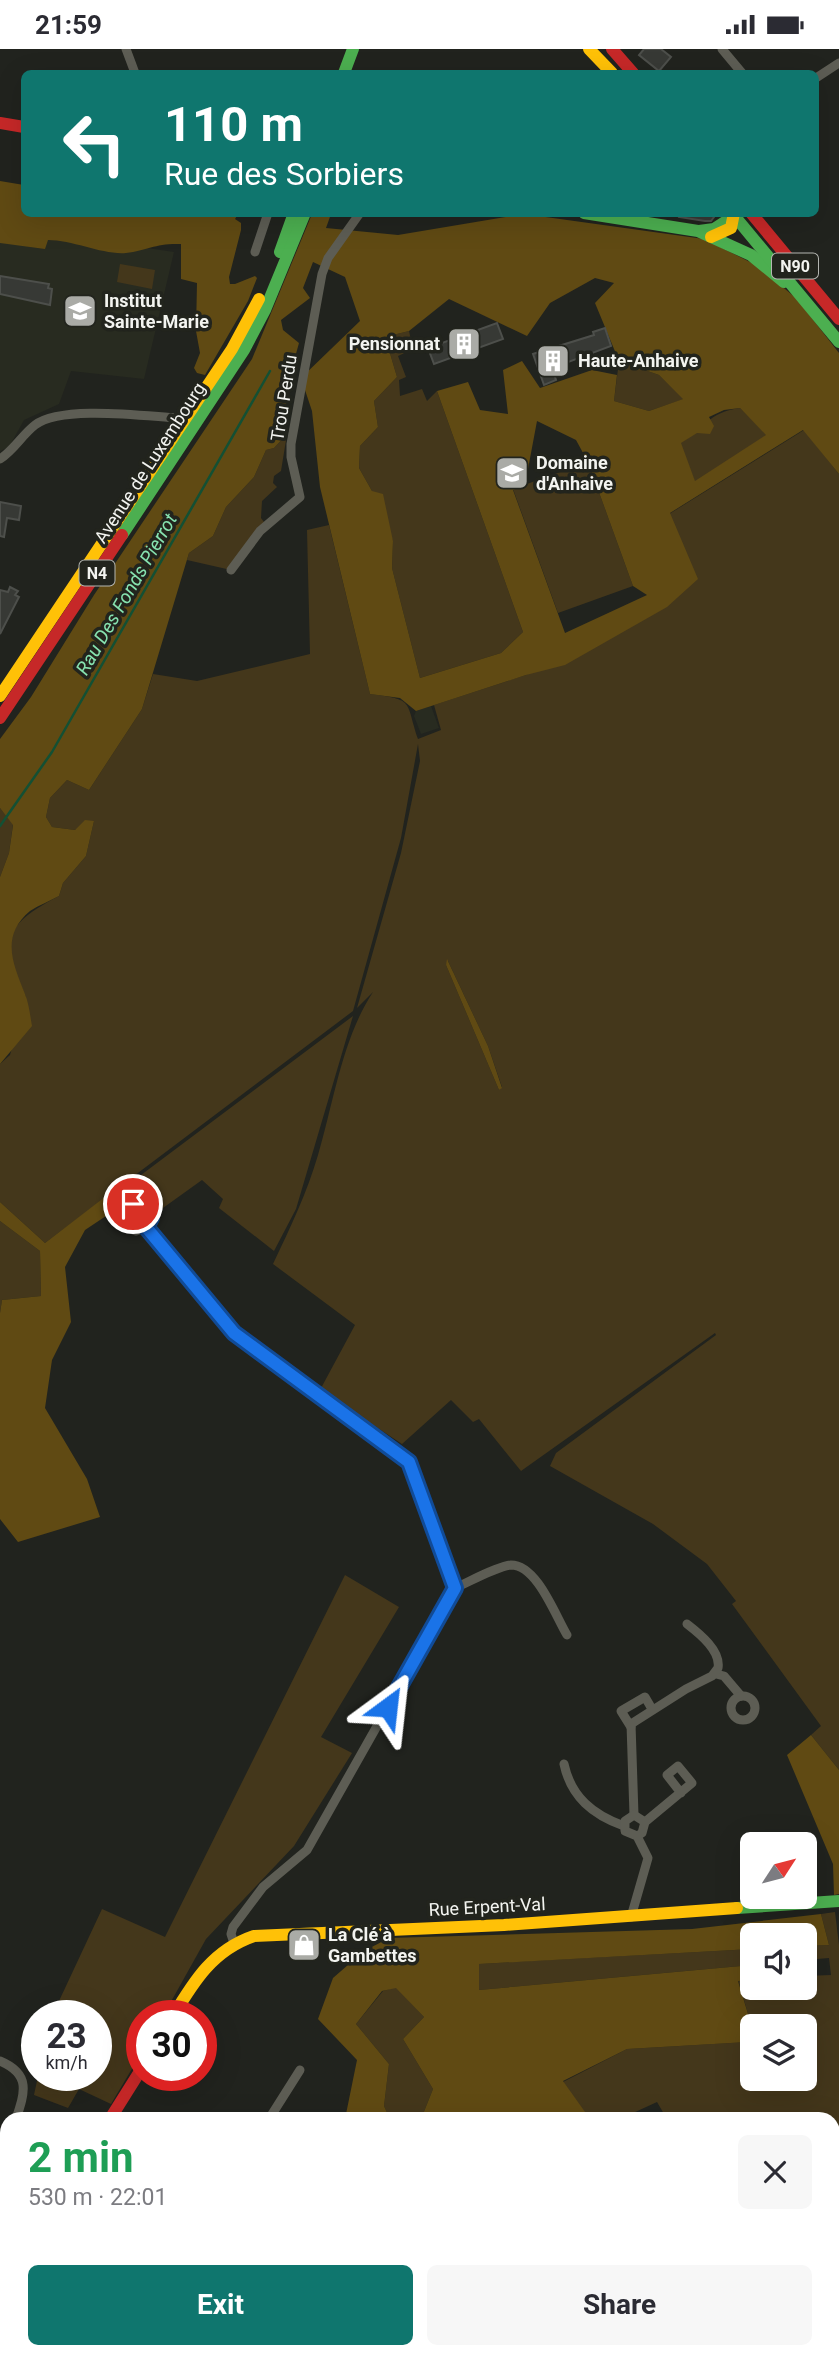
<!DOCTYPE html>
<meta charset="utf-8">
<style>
:root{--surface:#fff;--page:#f7f7f7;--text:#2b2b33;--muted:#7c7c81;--accent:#0f766e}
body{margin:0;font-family:Roboto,sans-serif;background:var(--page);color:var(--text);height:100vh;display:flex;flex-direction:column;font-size:26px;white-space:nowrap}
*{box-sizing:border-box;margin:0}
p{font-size:23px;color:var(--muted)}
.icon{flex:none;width:38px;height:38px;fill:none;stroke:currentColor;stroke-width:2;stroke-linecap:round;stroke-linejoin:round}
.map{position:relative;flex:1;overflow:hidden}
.sheet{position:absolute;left:0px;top:2063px;width:840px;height:247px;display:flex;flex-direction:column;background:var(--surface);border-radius:21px 21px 0 0;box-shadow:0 7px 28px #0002}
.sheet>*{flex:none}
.banner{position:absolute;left:21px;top:21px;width:798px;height:147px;border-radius:10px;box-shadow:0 7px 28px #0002;background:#0f766e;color:#fff;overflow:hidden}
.needle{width:46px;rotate:54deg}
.buttons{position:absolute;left:740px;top:1783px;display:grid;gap:14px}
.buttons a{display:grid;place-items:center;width:77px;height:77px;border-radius:10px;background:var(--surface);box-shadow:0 7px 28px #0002;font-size:35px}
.speed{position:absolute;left:21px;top:1951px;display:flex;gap:14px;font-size:35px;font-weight:700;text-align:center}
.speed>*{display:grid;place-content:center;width:91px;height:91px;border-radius:50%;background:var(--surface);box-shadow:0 7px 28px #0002;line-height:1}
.speed small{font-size:18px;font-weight:400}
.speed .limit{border:10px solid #d22;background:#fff;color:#111}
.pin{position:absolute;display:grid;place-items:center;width:60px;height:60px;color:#fff;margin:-30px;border:4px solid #fff;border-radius:50%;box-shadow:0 2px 7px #0007}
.me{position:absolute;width:77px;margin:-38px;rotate:30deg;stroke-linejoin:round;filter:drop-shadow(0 0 5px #0008)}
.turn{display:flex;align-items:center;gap:24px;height:147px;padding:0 28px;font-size:32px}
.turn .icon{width:91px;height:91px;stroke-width:2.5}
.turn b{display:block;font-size:49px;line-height:60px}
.round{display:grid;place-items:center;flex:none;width:74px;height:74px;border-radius:10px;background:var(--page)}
.overview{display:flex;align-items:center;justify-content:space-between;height:119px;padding:0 28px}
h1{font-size:42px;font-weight:700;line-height:52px;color:#1e9e55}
.cta{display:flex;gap:14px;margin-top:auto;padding:14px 28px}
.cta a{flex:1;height:80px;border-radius:10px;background:var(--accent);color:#fff;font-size:28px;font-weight:700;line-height:80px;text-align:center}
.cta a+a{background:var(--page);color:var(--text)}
.status{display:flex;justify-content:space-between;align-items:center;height:49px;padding:0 35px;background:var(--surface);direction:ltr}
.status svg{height:19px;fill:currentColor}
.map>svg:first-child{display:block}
.built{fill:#282b20}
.green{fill:#44371b;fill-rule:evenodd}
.forest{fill:#604a13;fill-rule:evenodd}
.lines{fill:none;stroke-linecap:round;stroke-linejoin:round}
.stream{stroke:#135034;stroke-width:2.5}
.building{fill:#373935;stroke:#4d4f4b;stroke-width:2}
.street{stroke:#5d5d54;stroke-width:9}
.fast{stroke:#4caf50;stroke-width:12}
.slow{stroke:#ffc107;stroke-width:12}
.jam{stroke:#c62828;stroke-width:12}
.route-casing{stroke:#114b97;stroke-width:18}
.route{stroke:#1a73e8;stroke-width:12}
.labels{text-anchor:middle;stroke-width:7;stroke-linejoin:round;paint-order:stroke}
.shield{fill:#22241d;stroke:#b4b6b1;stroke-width:2}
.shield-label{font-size:16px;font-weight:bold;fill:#f3f4f0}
.poi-label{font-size:18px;font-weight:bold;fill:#f3f4f0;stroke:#22241d;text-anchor:start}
.street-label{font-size:18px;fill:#f3f4f0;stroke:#22241d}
.water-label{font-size:19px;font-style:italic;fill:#87e3b0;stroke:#22241d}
</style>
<div class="status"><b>21:59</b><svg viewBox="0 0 49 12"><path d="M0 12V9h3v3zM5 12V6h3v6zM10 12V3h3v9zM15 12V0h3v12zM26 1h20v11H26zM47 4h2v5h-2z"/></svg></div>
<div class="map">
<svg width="839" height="2309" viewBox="0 0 839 2309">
<rect width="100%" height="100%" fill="#21231e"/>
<g class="built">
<polygon points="0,177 174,203 144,330 71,322 59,355 24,371 9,398 0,402"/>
<polygon points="431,657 439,679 421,685 414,667 416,662"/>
</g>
<g class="green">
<polygon points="120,215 155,221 152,240 117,233"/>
<polygon points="409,282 413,300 398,307 406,328 399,331 400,347 422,340 427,352 437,342 523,583 501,604 420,629 392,519 393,492 372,442 359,419 360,397 378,378 374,352 397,328 389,301 393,286"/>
<polygon points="619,312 659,326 684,350 649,362 614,352"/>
<path d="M740,359L767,386L695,433L680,394C707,379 706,364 740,359Z"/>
<path d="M804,381L839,425V1721L811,1686L821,1677L732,1555L736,1552L707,1515L653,1475L550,1417L556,1404L716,1286L715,1284L521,1422L479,1370L473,1373L451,1351L402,1395L320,1341L355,1276L273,1215C290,1179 307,1144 318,1106C334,1052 342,990 373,943L357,959L401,804L420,712L418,695L401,789L353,962L45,1194L0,1153V1015L10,1006L26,948C0,891 2,877 59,847L63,834L86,807L94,772L75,781L52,778L46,768L50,749L67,731L89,741L142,660L153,625L197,632L310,605L307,481L329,476L370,645C415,651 405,651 418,690L441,681L434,656L526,626L691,534L658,472ZM448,912L488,997L502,1038L499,1041L446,916Z"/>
<polygon points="287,385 281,422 274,427 273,434 277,438 262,452 261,469 267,477 231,521 187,511 189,504 213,487 226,458 254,428 266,401 274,399"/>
<polygon points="588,413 633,537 558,564 513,440"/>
<polygon points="0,759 13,775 9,804 0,828"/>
<polygon points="353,967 296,1160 274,1202 219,1159 223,1150 202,1131 156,1164 144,1151 130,1151 124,1155 120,1144 133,1132"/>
<polygon points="0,1172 40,1202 41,1247 2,1251 0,1264"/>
<polygon points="345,1526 399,1558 321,1688 352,1704 294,1797 206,1890 163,1967 142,1967 142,2003 111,2055 79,2040 68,2059 34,2046 38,2027 96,2026 96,1967 52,1967 102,1860 165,1888"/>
<polygon points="835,1863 839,1896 839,2099 833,2104 833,2070 667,2070 657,2053 620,2070 590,2070 587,2068 563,2033 627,2000 747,1993 752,1979 752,2030 805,2030 805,1978 752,1978 738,1931 752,1931 752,1939 805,1939 805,1927 831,1926 829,1909 805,1911 805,1897 829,1896 821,1865"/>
<polygon points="752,1900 752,1916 479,1941 478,1915"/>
<polygon points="396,1938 424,1968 403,1990 433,2040 421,2070 390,2070 384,2057 389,2015 356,1975 383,1942"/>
<polygon points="2,2255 7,2263 7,2303 41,2303 38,2309 0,2309 0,2256"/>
</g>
<g class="forest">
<path d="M0,132L24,136V164L238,165L235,170L241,174V181L229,228L230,235H235L255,227L257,229L248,252L205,326L197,324L194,319L200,304L196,282L197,234L181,230V195C156,194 148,201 126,204C103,206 73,191 48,191L45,200L0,194Z"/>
<path d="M312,165H331L326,179L398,186L524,165L704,190L756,216L796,249L839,304V425L803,381L670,464L698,530L667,558L565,616L526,626L416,662L400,649L370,645L320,438L312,362L301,329L360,272L345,228L313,213L303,239L310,249L281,271L283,281L299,294L294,312L282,323L286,347L287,385L274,399L266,401L254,428L226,458L213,487L189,504L142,660L89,741L67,731L50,749L46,768L52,778L75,781L85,771L94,772L86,807L63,834L59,847C50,852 39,856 30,862C0,887 13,915 25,945C29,955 30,966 32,977L0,1015V828L9,804L13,776L0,759V690L31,648L94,546L252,310ZM595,229L614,234L595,254L619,312L659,326L683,350L649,362L614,352L617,326L592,321L540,339L522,312L503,321L508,365L480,361L468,333L437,342L523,583L501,604L420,629L392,519L393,492L383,445L372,442L359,419L360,397L378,378L374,352L397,328L389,301L393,286L409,282L449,250L527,287L550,254ZM740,359L766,386L695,432L681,394L697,384L710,385L714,377L709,368L724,361ZM537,372L576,391L588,413L633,537L647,546L565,584L513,441L525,436Z"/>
<polygon points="447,910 488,997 502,1039 499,1041 446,916"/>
<polygon points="114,1141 120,1144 124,1155 85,1181 65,1218 71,1273 52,1311 45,1359 87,1430 100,1468 18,1493 0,1470 0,1264 2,1251 41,1247 40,1202 0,1172 0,1153 45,1194"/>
<polygon points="811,1686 839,1721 839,1845 834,1846 833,1815 787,1706"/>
<polygon points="821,1865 829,1896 805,1897 805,1886 752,1886 752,1900 479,1915 479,1941 752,1916 752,1931 738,1932 752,1978 748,1993 627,2000 563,2032 590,2070 445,2070 446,2066 436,2066 434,2070 421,2070 433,2040 403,1990 424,1968 396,1939 382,1942 356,1975 389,2015 384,2057 390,2070 345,2070 357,2011 318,1970 333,1929 364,1902 389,1889 692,1880"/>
<polygon points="839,2099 839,2309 379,2309 385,2303 833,2303 833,2104"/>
<polygon points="247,2303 349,2303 344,2309 248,2309"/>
</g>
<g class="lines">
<g class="stream">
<polyline points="0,777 52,703 270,322"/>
<polyline points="833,2127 839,2121"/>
<polyline points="489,2303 491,2309"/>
<polyline points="440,2309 441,2303"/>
</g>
</g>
<g class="building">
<polygon points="644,0 661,0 671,8 659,22 639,6"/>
<polygon points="680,164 717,164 711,172 705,172 679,168"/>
<polygon points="0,227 49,235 48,239 52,240 50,256 0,245"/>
<polygon points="497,274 503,290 434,315 428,299"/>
<polygon points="605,279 611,297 552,319 556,331 544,336 533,305 594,286 593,283"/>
<polygon points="0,453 21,457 19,471 7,469 4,488 0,487"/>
<polygon points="10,538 18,542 15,546 19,548 0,585 0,541 8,543"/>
</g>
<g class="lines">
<g class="street">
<polyline points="126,0 135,24"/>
<polyline points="722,0 742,24"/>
<polyline points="816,29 839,14"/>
<polyline points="255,203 268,164"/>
<path d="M0,410C14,401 22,386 35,376C61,356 144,367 177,369L187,374"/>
<polyline points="231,521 260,482 300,448 291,408 291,395 322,225 328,209 360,164"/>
<polyline points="147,1178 136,1182 128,1179 123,1168 126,1160 138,1154 149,1161 151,1169 147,1178 234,1284 409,1413 455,1539 307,1801 263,1838 233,1878 231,1885 234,1894"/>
<path d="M455,1539C469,1533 497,1517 511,1516C537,1516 555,1566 567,1586"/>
<polyline points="716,1625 724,1627 741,1647"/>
<circle cx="743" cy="1659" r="12"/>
<polyline points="631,1678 621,1662 645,1648 652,1660"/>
<path d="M564,1715C571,1748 593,1766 624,1777"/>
<path d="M634,1766L631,1675L686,1640L712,1627L718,1619C721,1602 700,1585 687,1575"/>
<polyline points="645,1773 692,1734 678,1717 667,1726 681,1744"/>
<polyline points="631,1868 648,1809 637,1787 625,1782 625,1772 634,1766 645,1773 642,1784 637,1787"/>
<path d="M0,2012C31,2025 25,2043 16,2070"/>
<polyline points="269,2070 300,2021"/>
<polyline points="0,2118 7,2092"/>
<polyline points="55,2309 61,2303"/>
</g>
<g class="fast">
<polyline points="344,24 353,0"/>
<polyline points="584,164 698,182 751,206 784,233"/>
<polyline points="732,164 839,293"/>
<polyline points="699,182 714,180 734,167"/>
<polyline points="280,203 294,164"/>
<polyline points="122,486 244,301 265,261 305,164"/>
<polyline points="737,1859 839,1852"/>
</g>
<g class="slow">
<polyline points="589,0 612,24"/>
<polyline points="711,188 731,179 734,164"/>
<polyline points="0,647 232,300 259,250"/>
<path d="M173,1967C194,1932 213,1901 254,1887L504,1876L737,1859"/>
</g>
<g class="jam">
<polyline points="612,0 633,24"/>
<polyline points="0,74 24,78"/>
<polyline points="751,164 839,270"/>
<polyline points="0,669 122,486"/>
<polyline points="110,2070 142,2019"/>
<polyline points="0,2118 7,2120"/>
</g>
</g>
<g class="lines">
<defs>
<path id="route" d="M133,1155C143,1154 150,1159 151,1169L146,1178L234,1284L409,1413L455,1539L388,1658"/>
</defs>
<use href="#route" class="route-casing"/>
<use href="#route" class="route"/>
</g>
<defs>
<symbol id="school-square" viewBox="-11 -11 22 22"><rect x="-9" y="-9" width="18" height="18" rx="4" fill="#aaaba6" stroke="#22241d"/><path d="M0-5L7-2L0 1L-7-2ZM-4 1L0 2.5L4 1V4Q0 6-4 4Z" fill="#fff"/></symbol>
<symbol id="building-square" viewBox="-11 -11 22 22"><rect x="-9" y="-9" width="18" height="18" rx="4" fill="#aaaba6" stroke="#22241d"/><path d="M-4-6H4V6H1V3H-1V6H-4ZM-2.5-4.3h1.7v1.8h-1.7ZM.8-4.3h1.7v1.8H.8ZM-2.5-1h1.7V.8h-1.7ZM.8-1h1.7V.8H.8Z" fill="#fff"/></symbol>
<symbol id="shop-square" viewBox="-11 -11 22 22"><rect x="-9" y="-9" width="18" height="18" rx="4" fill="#aaaba6" stroke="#22241d"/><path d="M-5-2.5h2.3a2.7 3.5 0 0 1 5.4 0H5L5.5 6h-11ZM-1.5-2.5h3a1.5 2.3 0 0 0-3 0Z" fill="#fff"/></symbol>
</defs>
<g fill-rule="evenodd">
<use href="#school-square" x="61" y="243" width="38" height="38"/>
<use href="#building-square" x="445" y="276" width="38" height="38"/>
<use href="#building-square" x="534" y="293" width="38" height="38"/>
<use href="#school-square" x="493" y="405" width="38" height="38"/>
<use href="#shop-square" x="285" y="1877" width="38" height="38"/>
</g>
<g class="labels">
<g class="shield">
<rect x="772" y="204.5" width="46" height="25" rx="5"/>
<rect x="79.5" y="511.5" width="35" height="25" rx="5"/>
</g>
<g class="shield-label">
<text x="795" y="223">N90</text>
<text x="97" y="530">N4</text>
</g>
<g class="poi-label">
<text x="104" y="258">Institut<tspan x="104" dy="21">Sainte-Marie</tspan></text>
<text x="440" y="301" text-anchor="end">Pensionnat</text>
<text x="578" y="318">Haute-Anhaive</text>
<text x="536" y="420">Domaine<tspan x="536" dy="21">d'Anhaive</tspan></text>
<text x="328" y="1892">La Clé à<tspan x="328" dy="21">Gambettes</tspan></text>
</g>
<g class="street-label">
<text transform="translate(284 349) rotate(-81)" y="6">Trou Perdu</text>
<text transform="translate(150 414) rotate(-57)" y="6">Avenue de Luxembourg</text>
<text transform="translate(487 1858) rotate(-3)" y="6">Rue Erpent-Val</text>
</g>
<g class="water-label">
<text transform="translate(126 545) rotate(-60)" y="7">Rau Des Fonds Pierrot</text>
</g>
</g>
</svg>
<div class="buttons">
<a><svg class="needle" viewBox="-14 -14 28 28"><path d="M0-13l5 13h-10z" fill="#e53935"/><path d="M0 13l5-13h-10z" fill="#7c7c81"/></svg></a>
<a><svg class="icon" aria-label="sound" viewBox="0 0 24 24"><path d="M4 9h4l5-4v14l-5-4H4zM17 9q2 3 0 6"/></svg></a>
<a><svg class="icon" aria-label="layers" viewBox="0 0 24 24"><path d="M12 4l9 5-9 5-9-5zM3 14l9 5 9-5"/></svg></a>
</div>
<div class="speed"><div>23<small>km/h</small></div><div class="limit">30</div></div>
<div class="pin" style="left:133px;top:1155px;background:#d93025"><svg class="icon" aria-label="arrive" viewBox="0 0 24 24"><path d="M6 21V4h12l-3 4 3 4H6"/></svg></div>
<svg class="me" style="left:388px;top:1658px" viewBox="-20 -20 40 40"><path d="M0-17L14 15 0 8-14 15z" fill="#1a73e8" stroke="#fff" stroke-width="4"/></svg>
<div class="banner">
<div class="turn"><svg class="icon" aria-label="left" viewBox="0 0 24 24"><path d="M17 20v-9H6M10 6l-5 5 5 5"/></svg><div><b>110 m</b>Rue des Sorbiers</div></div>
</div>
<section class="sheet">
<div class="overview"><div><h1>2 min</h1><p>530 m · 22:01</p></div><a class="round"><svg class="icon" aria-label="close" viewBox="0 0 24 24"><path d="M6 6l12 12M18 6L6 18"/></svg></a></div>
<div class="cta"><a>Exit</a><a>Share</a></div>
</section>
</div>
